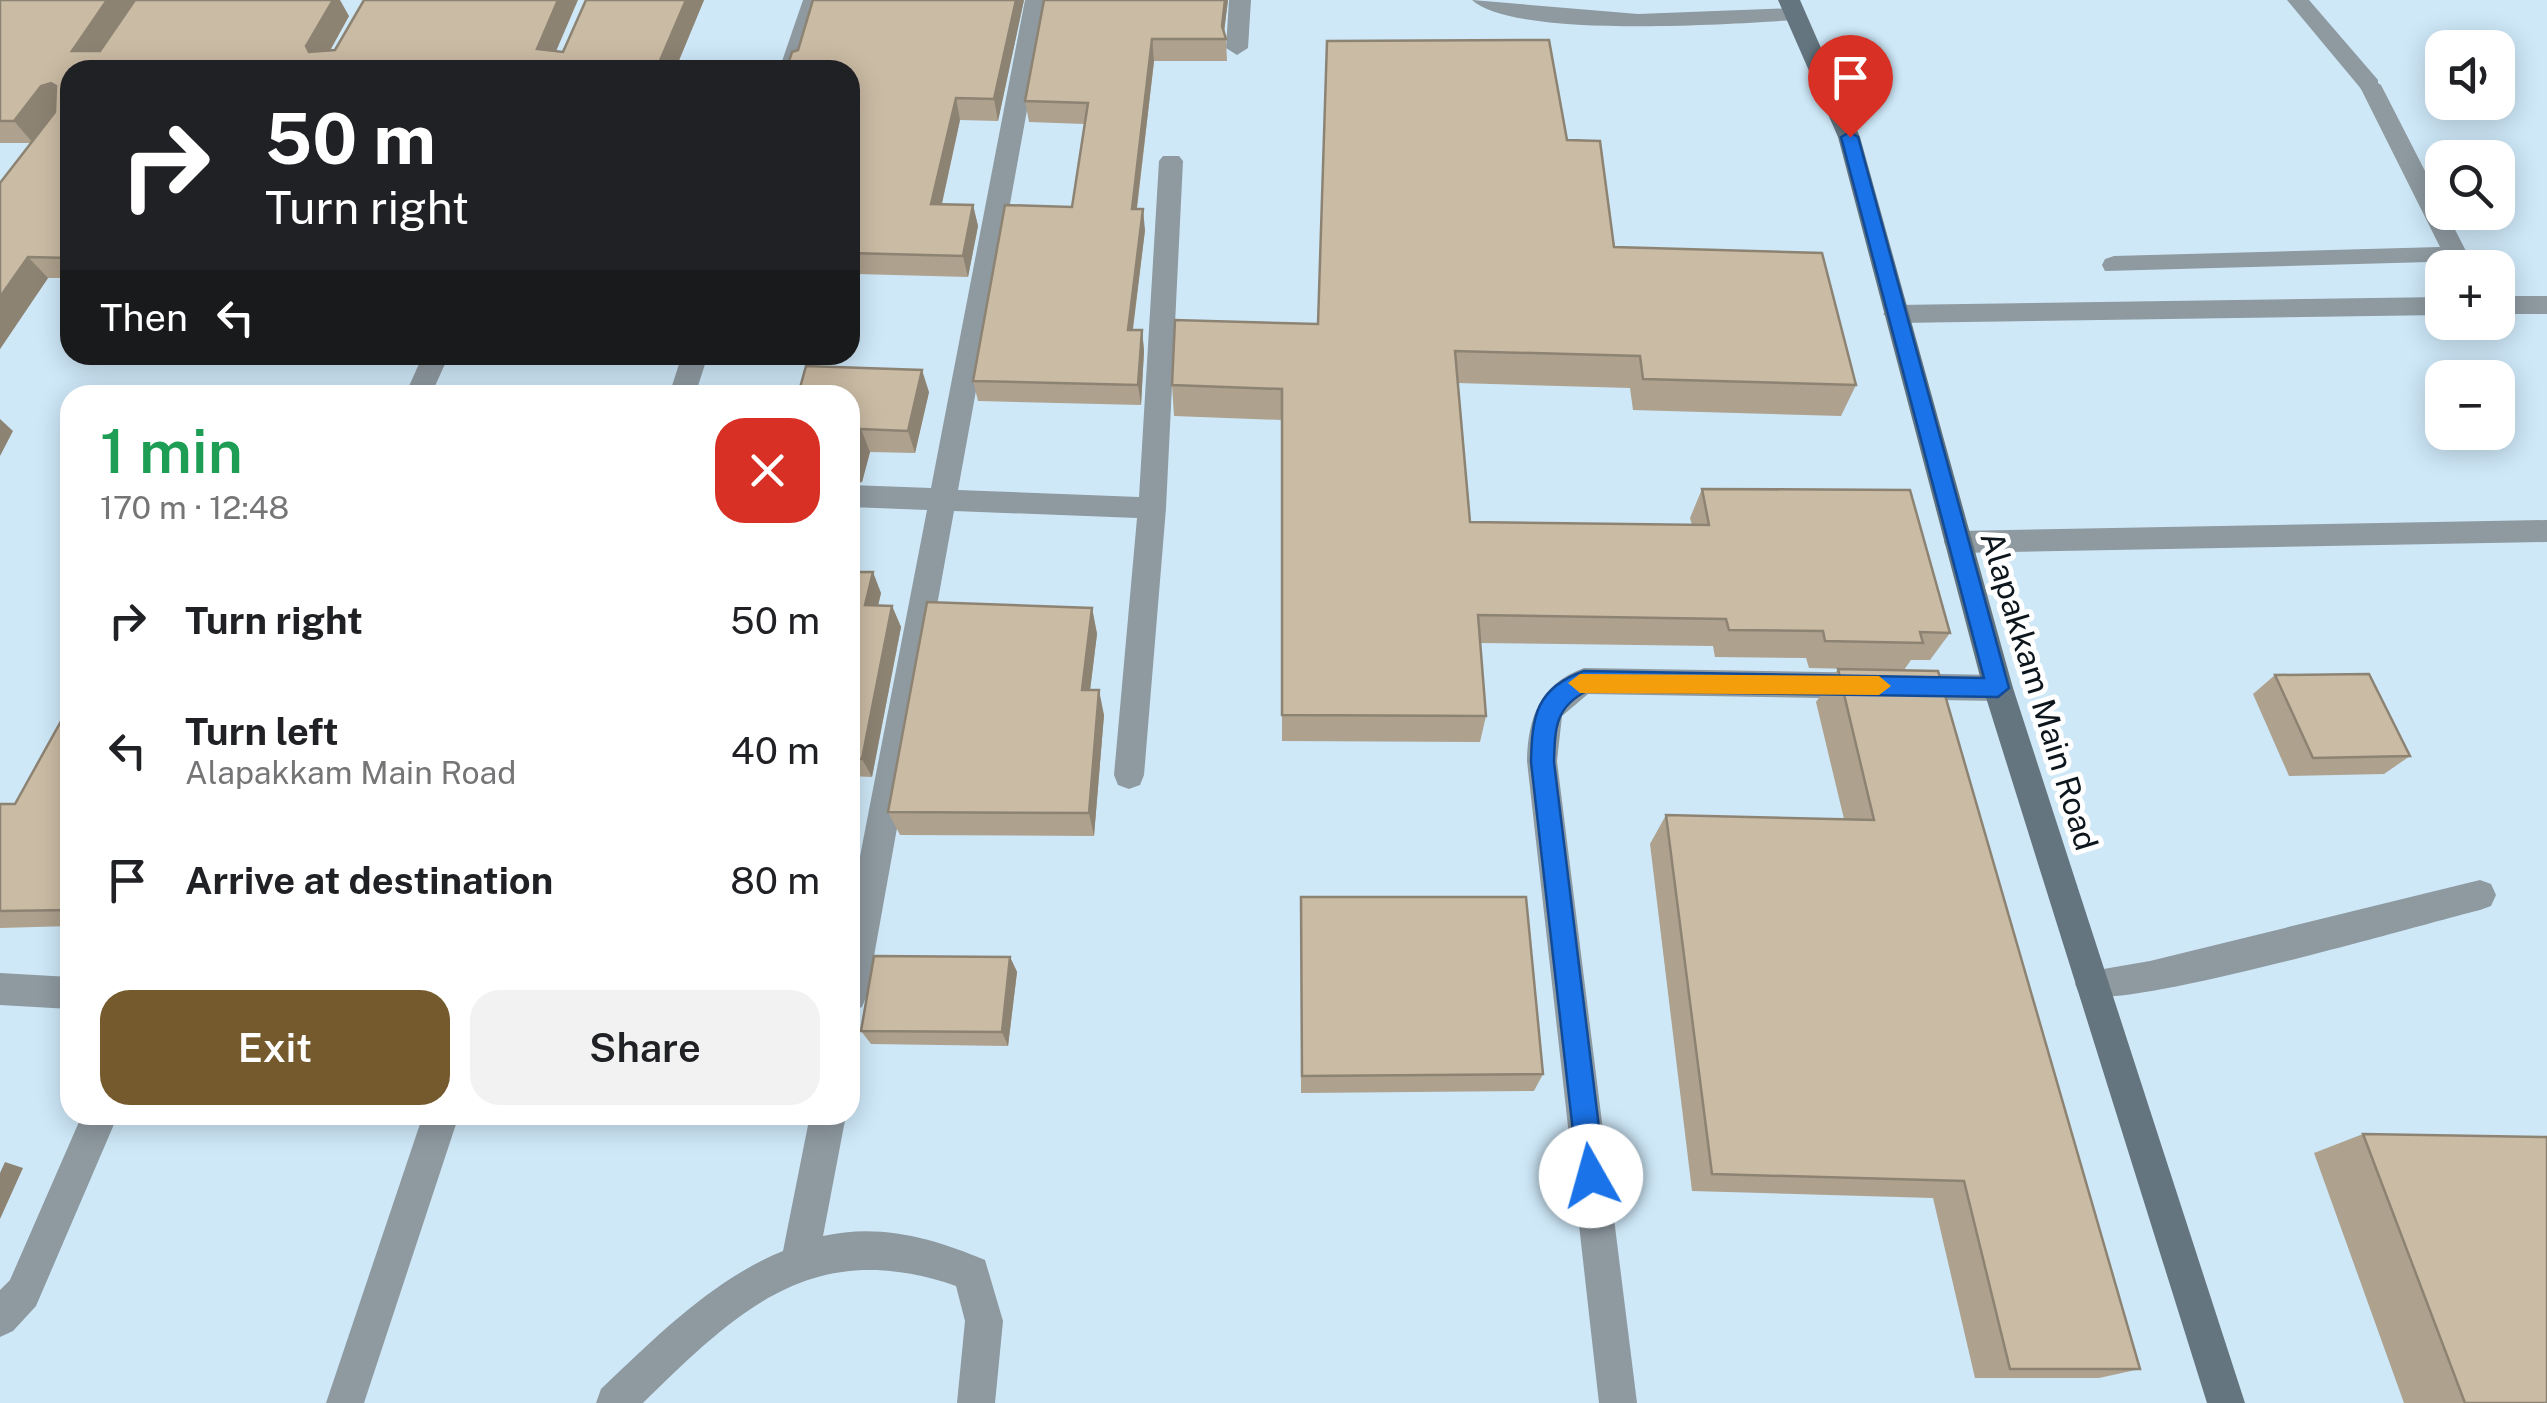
<!DOCTYPE html>
<meta charset="utf-8">
<style>
:root{--surface:#fff;--page:#f2f2f2;--text:#202124;--muted:#757577;--accent:#755a2d}
body{margin:0;font-family:"Public Sans",sans-serif;background:var(--page);color:var(--text);height:100vh;display:flex;flex-direction:column;font-size:38px;white-space:nowrap}
*{box-sizing:border-box;margin:0}
p{font-size:32px;color:var(--muted)}
.icon{flex:none;width:55px;height:55px;fill:none;stroke:currentColor;stroke-width:2;stroke-linecap:round;stroke-linejoin:round}
.map{position:relative;flex:1;overflow:hidden}
.side{position:absolute;left:60px;top:385px;width:800px;height:740px;display:flex;flex-direction:column;background:var(--surface);border-radius:30px;box-shadow:0 5px 25px #0003}
.side>*{flex:none}
.top-card{position:absolute;left:60px;top:60px;width:800px;height:305px;border-radius:30px;box-shadow:0 5px 25px #0003;background:#202124;color:#fff;overflow:hidden}
.tools{position:absolute;left:2425px;top:30px;display:grid;gap:20px}
.tools a{display:grid;place-items:center;width:90px;height:90px;border-radius:20px;background:var(--surface);box-shadow:0 5px 25px #0003;font-size:50px}
.pin{position:absolute;display:grid;place-items:center;width:85px;height:85px;color:#fff;margin:-102px -42px;border-radius:50% 50% 50% 0;rotate:-45deg;box-shadow:0 0 10px #0007}
.pin .icon{rotate:45deg}
.me{position:absolute;width:110px;margin:-55px;rotate:353deg;stroke-linejoin:round;filter:drop-shadow(0 0 8px #0008)}
.turn{display:flex;align-items:center;gap:35px;height:210px;padding:0 40px;font-size:45px}
.turn .icon{width:130px;height:130px;stroke-width:2.5}
.turn b{display:block;font-size:70px;line-height:85px}
.then{display:flex;align-items:center;height:95px;padding:0 40px;background:#0003;gap:20px;font-size:38px}
.round{display:grid;place-items:center;flex:none;width:105px;height:105px;border-radius:30px;background:var(--page)}
.summary{display:flex;align-items:center;justify-content:space-between;height:170px;padding:0 40px}
h1{font-size:60px;font-weight:600;line-height:75px;color:#1e9e55}
.cta{display:flex;gap:20px;margin-top:auto;padding:20px 40px}
.cta a{flex:1;height:115px;border-radius:30px;background:var(--accent);color:#fff;font-size:40px;font-weight:600;line-height:115px;text-align:center}
.cta a+a{background:var(--page);color:var(--text)}
ul{padding:0;list-style:none}
li{display:flex;align-items:center;gap:30px;height:130px;padding:0 40px}
li div{flex:1}
li b{display:block;font-size:38px}
li em{font-style:normal}
.map>svg:first-child{display:block}
.lines{fill:none;stroke-linecap:round;stroke-linejoin:round}
.lane{fill:#8e99a0;fill-rule:evenodd}
.street{fill:#8e99a0;fill-rule:evenodd}
.secondary{fill:#65757f;fill-rule:evenodd}
.wall{fill:#aea18d}
.shaded-wall{fill:#8d8373}
.building{fill:#cabba4;stroke:#8d8373;stroke-width:2.5}
.route{fill:#1a73e8;stroke:#114b97;stroke-width:2.5}
.slow{fill:#f59e0b}
.labels{text-anchor:middle;stroke-width:10;stroke-linejoin:round;paint-order:stroke}
.street-label{font-size:32px;fill:#0d161c;stroke:#fff}
</style>
<div class="map">
<svg width="2547" height="1403" viewBox="0 0 2547 1403">
<rect width="100%" height="100%" fill="#cee8f8"/>
<g class="lines">
<g class="lane">
<path d="M1472,0L1638,14L1795,8L1806,14L1795,20C1734,24 1514,39 1472,0Z"/>
<polygon points="2370,78 2381,85 2468,255 2465,261 2105,271 2102,265 2105,259 2114,256 2440,247 2359,85"/>
<rect x="2498" y="296" width="49" height="18"/>
<polygon points="2442,297 2442,315 1896,323 1883,314 1896,305"/>
<polygon points="2547,520 2547,542 1958,553 1948,550 1944,542 1948,534 1958,531"/>
<path d="M2480,880L2491,884L2496,895L2491,906L2480,910C2416,926 2122,1012 2080,995L2075,984L2080,973L2150,961Z"/>
</g>
<g class="street">
<polygon points="803,0 825,0 801,70 779,70"/>
<polygon points="1025,0 1047,0 958,490 1139,497 1159,161 1163,156 1179,156 1183,161 1166,508 1144,775 1140,785 1129,789 1118,785 1114,775 1137,518 954,511 867,995 862,1007 850,1011 850,908 927,510 850,507 850,485 931,488"/>
<polygon points="1229,0 1251,0 1248,48 1237,55 1226,48"/>
<polygon points="2287,0 2309,0 2378,80 2378,90 2362,90"/>
<polygon points="423,355 449,355 431,395 405,395"/>
<polygon points="682,355 708,355 695,395 669,395"/>
<path d="M1584,668L1998,675L2009,679L2013,688L2009,697L1998,701L1588,694L1562,716L1557,761L1637,1403H1599L1527,761C1528,717 1540,684 1584,668Z"/>
<polygon points="0,973 70,977 70,1009 0,1005"/>
<polygon points="82,1115 118,1115 36,1306 13,1331 0,1337 0,1290 10,1280"/>
<polygon points="423,1115 459,1115 364,1403 326,1403"/>
<path d="M810,1115H846L823,1236C880,1223 933,1238 985,1260L1003,1321L995,1403H957L965,1321L956,1286C814,1237 740,1308 643,1403H596L601,1389C656,1337 712,1280 783,1251Z"/>
</g>
<polygon class="secondary" points="1778,0 1800,0 1860,137 2013,688 2245,1403 2207,1403 1983,688 1838,137"/>
</g>
<g class="wall">
<polygon points="0,0 349,16 330,51 563,52 586,0 704,0 675,70 70,70 70,278 48,278 0,349 31,143 0,143"/>
<polygon points="1024,0 998,121 960,120 942,204 973,205 978,226 968,277 857,274 850,253 852,246 850,246 850,70"/>
<polygon points="1228,0 1224,33 1226,39 1227,61 1154,61 1137,209 1145,230 1133,330 1142,330 1144,351 1141,405 978,401 973,381 1072,207 1085,124 1029,122 1025,101"/>
<polygon points="1567,140 1614,247 1856,385 1841,416 1633,410 1630,388 1457,383 1470,522 1692,525 1690,518 1702,489 1950,633 1930,660 1911,660 1904,670 1809,668 1806,658 1715,657 1713,646 1480,643 1486,716 1480,742 1282,741 1282,420 1174,416 1172,385 1318,324"/>
<polygon points="929,392 915,453 870,452 862,482 850,484 850,395"/>
<polygon points="850,572 881,593 878,606 892,606 901,627 872,777 850,776"/>
<polygon points="1092,608 1097,634 1090,690 1104,715 1094,836 900,835 888,812"/>
<polygon points="1838,669 2140,1369 2099,1378 1975,1378 1933,1198 1692,1191 1650,844 1666,815 1844,819 1816,702"/>
<polygon points="2275,675 2410,756 2384,774 2289,776 2253,694"/>
<polygon points="70,705 70,926 0,928 0,804 15,804"/>
<polygon points="1301,897 1543,1074 1534,1091 1301,1093"/>
<polygon points="1010,957 1017,972 1008,1046 871,1044 861,1031"/>
<polygon points="2363,1134 2547,1403 2404,1403 2314,1153"/>
</g>
<g class="shaded-wall">
<polygon points="107,0 138,0 91,70 72,51"/>
<polygon points="333,0 340,0 349,16 320,68 306,46"/>
<polygon points="558,0 578,0 548,70 537,49"/>
<polygon points="686,0 704,0 675,70 656,70"/>
<polygon points="1016,0 1024,0 998,121 994,99"/>
<polygon points="1225,0 1228,0 1223,39 1222,26"/>
<polygon points="1152,39 1154,61 1134,230 1132,209"/>
<polygon points="51,83 69,104 33,143 14,121 41,86"/>
<polygon points="956,98 960,120 937,225 931,204"/>
<polygon points="973,205 978,226 968,277 963,256"/>
<polygon points="1143,209 1145,230 1130,350 1128,330"/>
<polygon points="28,257 48,278 0,349 0,297"/>
<polygon points="1142,330 1144,351 1141,405 1138,385"/>
<polygon points="922,370 929,392 915,453 908,431"/>
<polygon points="0,419 13,431 0,456"/>
<polygon points="861,429 870,452 862,482 850,484 850,460"/>
<polygon points="850,500 854,511 850,527"/>
<polygon points="873,572 881,593 873,626 865,605"/>
<polygon points="892,606 901,627 872,777 862,759"/>
<polygon points="1092,608 1097,634 1087,715 1082,690"/>
<polygon points="1099,690 1104,715 1094,836 1089,813"/>
<polygon points="1010,957 1017,972 1008,1046 1002,1032"/>
<polygon points="5,1162 23,1168 0,1219 0,1173"/>
</g>
<g class="building">
<polygon points="0,0 107,0 72,51 100,51 135,0 333,0 306,46 309,52 335,50 364,0 558,0 537,49 563,52 586,0 686,0 656,70 70,70 70,258 28,257 0,297 0,183 55,112 56,86 51,83 41,86 14,121 0,121"/>
<polygon points="813,0 1016,0 994,99 956,98 931,204 973,205 963,256 850,253 858,225 850,225 850,70 786,70 792,52 798,50"/>
<polygon points="1044,0 1225,0 1222,26 1226,39 1152,39 1132,209 1143,209 1128,330 1142,330 1138,385 973,381 1005,205 1072,207 1088,103 1025,101"/>
<polygon points="1549,40 1567,140 1600,141 1614,247 1822,253 1856,385 1643,379 1640,356 1455,351 1470,522 1709,525 1702,489 1910,490 1950,633 1920,632 1923,643 1825,641 1823,631 1729,630 1726,619 1478,615 1486,716 1282,715 1282,389 1172,385 1175,320 1318,324 1327,41"/>
<polygon points="806,366 922,370 908,431 861,429 853,460 850,460 850,395 798,395"/>
<polygon points="850,572 873,572 865,605 892,606 862,759 850,758"/>
<polygon points="927,602 1092,608 1082,690 1099,690 1089,813 888,812"/>
<polygon points="1838,669 1938,671 2140,1369 2010,1369 1964,1181 1712,1174 1666,815 1874,820"/>
<polygon points="2369,674 2410,756 2313,758 2275,675"/>
<polygon points="70,705 70,910 0,911 0,804 15,804"/>
<polygon points="1301,897 1526,897 1543,1074 1302,1076"/>
<polygon points="874,956 1010,957 1002,1032 861,1031"/>
<polygon points="2363,1134 2547,1137 2547,1403 2465,1403"/>
</g>
<path class="route" d="M1850,132L1858,137L2009,688L1998,697L1587,691C1555,707 1555,728 1554,762L1605,1176L1601,1186L1591,1190L1582,1186L1578,1176L1531,762C1532,716 1536,688 1584,671L1984,678L1841,137Z"/>
<polygon class="slow" points="1580,674 1879,676 1891,686 1879,695 1580,693 1568,683"/>
<g class="labels">
<g class="street-label">
<text transform="translate(2039 691) rotate(73)" y="11">Alapakkam Main Road</text>
</g>
</g>
</svg>
<div class="tools">
<a><svg class="icon" aria-label="sound" viewBox="0 0 24 24"><path d="M4 9h4l5-4v14l-5-4H4zM17 9q2 3 0 6"/></svg></a>
<a><svg class="icon" aria-label="search" viewBox="0 0 24 24"><circle cx="10" cy="10" r="6"/><path d="M15 15l6 6"/></svg></a>
<a>+</a>
<a>−</a>
</div>
<div class="pin" style="left:1850px;top:137px;background:#d93025"><svg class="icon" aria-label="arrive" viewBox="0 0 24 24"><path d="M6 21V4h12l-3 4 3 4H6"/></svg></div>
<svg class="me" style="left:1591px;top:1176px" viewBox="-20 -20 40 40"><circle r="19" fill="#fff"/><path d="M0-13L10 11 0 6-10 11z" fill="#1a73e8"/></svg>
<div class="top-card">
<div class="turn"><svg class="icon" aria-label="right" viewBox="0 0 24 24"><path d="M7 20v-9h11M14 6l5 5-5 5"/></svg><div><b>50 m</b>Turn right</div></div>
<div class="then">Then<svg class="icon" aria-label="left" viewBox="0 0 24 24"><path d="M17 20v-9H6M10 6l-5 5 5 5"/></svg></div>
</div>
<section class="side">
<div class="summary"><div><h1>1 min</h1><p>170 m · 12:48</p></div><a class="round" style="background:#d93025;color:#fff"><svg class="icon" aria-label="close" viewBox="0 0 24 24"><path d="M6 6l12 12M18 6L6 18"/></svg></a></div>
<ul>
<li><svg class="icon" aria-label="right" viewBox="0 0 24 24"><path d="M7 20v-9h11M14 6l5 5-5 5"/></svg><div><b>Turn right</b></div><em>50 m</em></li>
<li><svg class="icon" aria-label="left" viewBox="0 0 24 24"><path d="M17 20v-9H6M10 6l-5 5 5 5"/></svg><div><b>Turn left</b><p>Alapakkam Main Road</p></div><em>40 m</em></li>
<li><svg class="icon" aria-label="arrive" viewBox="0 0 24 24"><path d="M6 21V4h12l-3 4 3 4H6"/></svg><div><b>Arrive at destination</b></div><em>80 m</em></li>
</ul>
<div class="cta"><a>Exit</a><a>Share</a></div>
</section>
</div>
